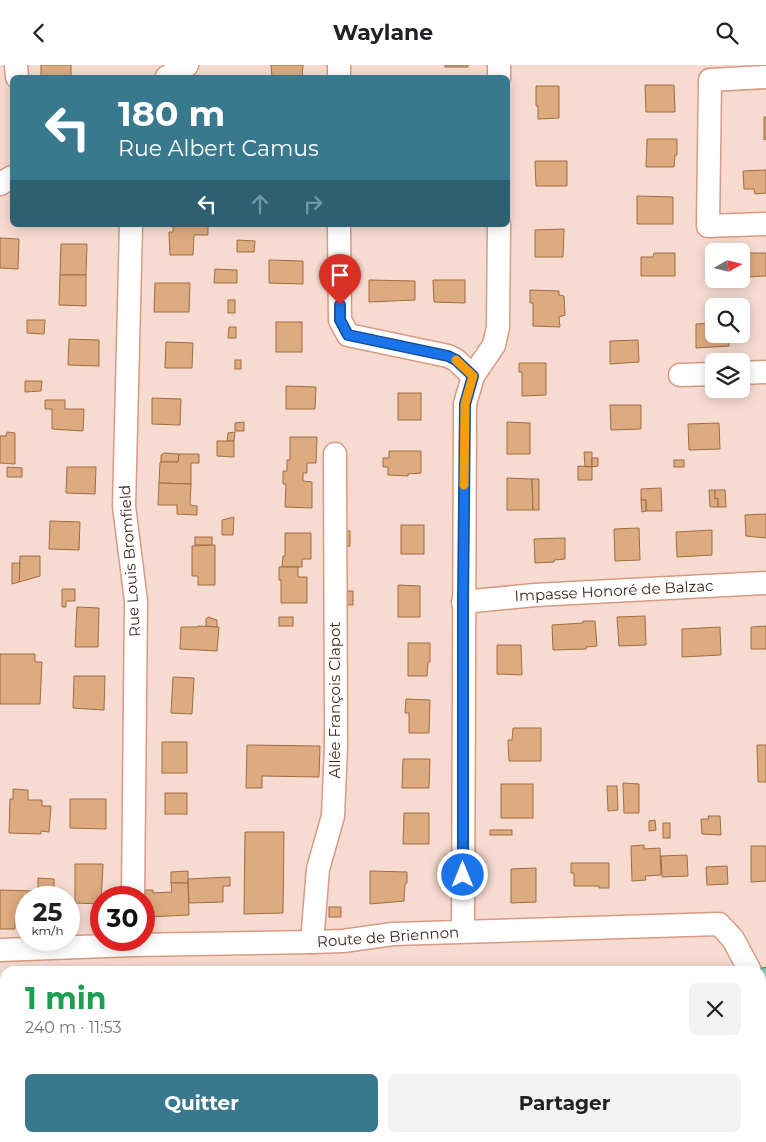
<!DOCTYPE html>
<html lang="fr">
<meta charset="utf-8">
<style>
:root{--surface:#fff;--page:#f2f2f2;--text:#202124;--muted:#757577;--accent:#39798d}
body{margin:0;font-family:Montserrat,sans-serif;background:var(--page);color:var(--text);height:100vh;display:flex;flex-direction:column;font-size:19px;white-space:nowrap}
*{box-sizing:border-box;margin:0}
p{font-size:16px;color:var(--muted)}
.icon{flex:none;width:28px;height:28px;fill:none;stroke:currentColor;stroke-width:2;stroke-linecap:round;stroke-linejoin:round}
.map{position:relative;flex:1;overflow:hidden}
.drawer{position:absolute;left:0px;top:901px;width:766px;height:176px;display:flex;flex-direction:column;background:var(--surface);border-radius:15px 15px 0 0;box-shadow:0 2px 12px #0003}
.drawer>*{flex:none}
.banner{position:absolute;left:10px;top:10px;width:500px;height:152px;border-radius:8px;box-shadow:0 2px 12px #0003;background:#39798d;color:#fff;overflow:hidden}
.needle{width:32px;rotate:82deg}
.buttons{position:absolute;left:705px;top:178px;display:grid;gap:10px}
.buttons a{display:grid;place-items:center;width:45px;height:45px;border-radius:8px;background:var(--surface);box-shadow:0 2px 12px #0003;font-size:25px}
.speed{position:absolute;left:15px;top:821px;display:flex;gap:10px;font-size:25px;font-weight:700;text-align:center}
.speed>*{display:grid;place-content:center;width:65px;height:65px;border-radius:50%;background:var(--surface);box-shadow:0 2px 12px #0003;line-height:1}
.speed small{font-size:12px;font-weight:400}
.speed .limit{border:8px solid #d22;background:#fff;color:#111}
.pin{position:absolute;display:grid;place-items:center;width:42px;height:42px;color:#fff;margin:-51px -21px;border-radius:50% 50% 50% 0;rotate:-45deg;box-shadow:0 0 5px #0007}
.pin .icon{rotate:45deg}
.me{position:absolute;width:55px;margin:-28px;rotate:0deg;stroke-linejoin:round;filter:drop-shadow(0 0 4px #0008)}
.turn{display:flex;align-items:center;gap:18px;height:105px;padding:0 25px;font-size:22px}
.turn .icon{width:65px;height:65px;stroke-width:2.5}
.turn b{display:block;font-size:35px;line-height:42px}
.lanes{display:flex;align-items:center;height:48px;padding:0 25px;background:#0003;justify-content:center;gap:25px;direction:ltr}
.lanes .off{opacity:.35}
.round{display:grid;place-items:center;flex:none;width:52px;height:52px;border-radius:8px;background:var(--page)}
.headline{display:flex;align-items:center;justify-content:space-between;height:85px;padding:0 25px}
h1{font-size:30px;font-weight:700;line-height:38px;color:#1e9e55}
.cta{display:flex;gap:10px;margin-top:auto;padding:10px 25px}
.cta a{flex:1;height:58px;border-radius:8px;background:var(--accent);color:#fff;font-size:20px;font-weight:700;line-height:58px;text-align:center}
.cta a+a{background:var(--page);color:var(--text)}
header{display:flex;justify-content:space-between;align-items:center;height:65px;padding:0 25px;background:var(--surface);font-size:22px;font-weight:700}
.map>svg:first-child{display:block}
.green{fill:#d4a290}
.building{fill:#deaa7f;stroke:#9e6d43}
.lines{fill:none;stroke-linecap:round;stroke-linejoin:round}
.minor-casing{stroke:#d99982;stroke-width:25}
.major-casing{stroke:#40815d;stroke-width:30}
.path{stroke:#9e8379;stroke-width:3;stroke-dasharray:5 2.5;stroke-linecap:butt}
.minor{stroke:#fff;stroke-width:22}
.major{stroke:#8bd0b2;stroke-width:28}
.route-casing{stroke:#114b97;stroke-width:12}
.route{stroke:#1a73e8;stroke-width:9}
.slow{stroke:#f59e0b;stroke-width:9}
.labels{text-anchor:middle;stroke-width:5;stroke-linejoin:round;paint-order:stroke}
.street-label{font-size:15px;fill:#432920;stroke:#fff}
</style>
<header><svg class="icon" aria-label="back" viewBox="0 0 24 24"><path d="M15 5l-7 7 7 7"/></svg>Waylane<svg class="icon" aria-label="search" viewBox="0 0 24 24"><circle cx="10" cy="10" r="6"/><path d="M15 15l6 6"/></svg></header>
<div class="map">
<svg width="766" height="1077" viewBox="0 0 766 1077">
<rect width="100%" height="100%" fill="#f7dbd1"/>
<polygon class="green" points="766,939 766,1077 430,1077 430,1072 761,1072 761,941"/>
<g class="building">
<rect x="41" y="0" width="30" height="12"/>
<polygon points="271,0 303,0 302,12 272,12"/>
<rect x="445" y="0" width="23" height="2"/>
<polygon points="645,20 674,20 675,47 646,47"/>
<polygon points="536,21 559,21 559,53 538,54 538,41 536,41"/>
<polygon points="764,52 766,52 766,74 764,75"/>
<polygon points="647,74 677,74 677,90 675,90 674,102 646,102"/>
<polygon points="535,96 567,96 567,121 536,121"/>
<polygon points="766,105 766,128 755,129 754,124 744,124 743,106"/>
<polygon points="637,131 673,132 673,159 637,159"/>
<polygon points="173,160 208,161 208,170 194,170 193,190 170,190 169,167 173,167"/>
<polygon points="564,164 563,192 535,192 535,165"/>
<polygon points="0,173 19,174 18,204 0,203"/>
<polygon points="237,175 255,176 254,187 237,187"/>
<polygon points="61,179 87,179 86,210 60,210"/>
<polygon points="735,186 745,186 746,188 766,188 766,211 746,212 745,209 741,209 741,186"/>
<polygon points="654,188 675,188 675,211 641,211 641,192 653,192"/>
<polygon points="269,195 303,196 303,219 269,218"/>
<polygon points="215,204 237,205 237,218 214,218"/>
<polygon points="60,210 86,210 86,241 59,240"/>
<polygon points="369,215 415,216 415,235 369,237"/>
<polygon points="433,215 465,215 465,238 434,237"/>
<polygon points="155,218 190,218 189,247 154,247"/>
<polygon points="530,225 559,226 559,230 564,231 565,250 559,252 560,262 533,261 533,238 530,238"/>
<rect x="228" y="235" width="7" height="13"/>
<polygon points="27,255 45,255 44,269 27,268"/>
<rect x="276" y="257" width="26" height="30"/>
<polygon points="714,258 714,269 728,269 729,281 696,283 696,259"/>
<polygon points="229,262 236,262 236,273 228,273"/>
<polygon points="69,274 99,275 99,301 68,300"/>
<polygon points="638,275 639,297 610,299 610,276"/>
<polygon points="166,277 193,278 192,303 165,303"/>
<rect x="235" y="295" width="6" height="9"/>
<polygon points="519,298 546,298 546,330 522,331 522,307 519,307"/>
<polygon points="25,316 42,316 41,326 25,327"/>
<polygon points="286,321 316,322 315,344 286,344"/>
<rect x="398" y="328" width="23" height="27"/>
<polygon points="152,333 181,334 180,360 152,359"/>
<polygon points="45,335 65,335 65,344 84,344 83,366 52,364 52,344 45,344"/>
<polygon points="610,340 641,340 641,364 611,365"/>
<polygon points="244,357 244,366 235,366 235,358"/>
<polygon points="507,357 530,358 530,389 507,389"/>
<polygon points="719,358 720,384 689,385 688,359"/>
<polygon points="7,367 15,368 15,399 0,398 0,371 6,371"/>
<polygon points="235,367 234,376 227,376 228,368"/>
<polygon points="290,372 317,372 316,398 307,398 307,408 303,408 303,416 312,417 312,443 285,442 286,419 283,419 283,406 287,406 287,395 290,395"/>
<polygon points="217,376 234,376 234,392 217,391"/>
<polygon points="389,386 421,386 421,408 408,409 408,411 388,410 388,402 383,402 383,393 389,393"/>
<polygon points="584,387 592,387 592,402 585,401"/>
<polygon points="164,388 179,389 178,397 161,397 161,390"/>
<polygon points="179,389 199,389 199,398 191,398 191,419 159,418 160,397 178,397"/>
<polygon points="592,393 598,393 598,401 592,402"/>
<rect x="674" y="395" width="10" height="7"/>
<polygon points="578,401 592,402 592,415 578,415"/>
<polygon points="7,402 22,403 22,412 7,412"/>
<polygon points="67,402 96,402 95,429 66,428"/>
<polygon points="507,413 532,414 533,445 507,445"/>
<polygon points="532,414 539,414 539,445 533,445"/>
<polygon points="159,418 191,419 190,440 197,441 197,450 177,449 177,440 158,440"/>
<polygon points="661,423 662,446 646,446 646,435 641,435 641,424"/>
<polygon points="709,425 715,425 715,434 718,433 718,442 710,442"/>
<polygon points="715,425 725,425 726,442 718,442 718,433 715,434"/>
<polygon points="641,435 646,435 646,446 642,447"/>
<polygon points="766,449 766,473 746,471 745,450"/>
<polygon points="234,452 233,470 222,470 222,455"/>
<polygon points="50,456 80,457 79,485 49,484"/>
<rect x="401" y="460" width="23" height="29"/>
<polygon points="639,463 640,495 615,496 614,464"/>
<polygon points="712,465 712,490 677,492 676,467"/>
<rect x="345" y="466" width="5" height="15"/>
<polygon points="285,468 311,468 311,494 302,494 302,502 282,502 283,491 285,491"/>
<rect x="195" y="472" width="17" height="8"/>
<polygon points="565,473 565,494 554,495 554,497 535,498 534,474"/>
<polygon points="215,480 215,520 198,520 198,511 192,511 192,481"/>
<polygon points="20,491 40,491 40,511 19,517"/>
<polygon points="12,498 20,498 19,517 12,519"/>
<polygon points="279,502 298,502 298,512 307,512 307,538 281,538 281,515 279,515"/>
<polygon points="398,520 420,521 420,552 398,552"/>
<polygon points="62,524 75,524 75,536 66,536 66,542 62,542"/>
<rect x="343" y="526" width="10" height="14"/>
<polygon points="77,542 99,543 98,582 75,582"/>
<polygon points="645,551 646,580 619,581 617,552"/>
<polygon points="208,552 217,555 217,562 206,561 206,554"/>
<rect x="279" y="552" width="14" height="9"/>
<polygon points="583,556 595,556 597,581 586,582 586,584 553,585 552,560 583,558"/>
<polygon points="198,561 219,562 217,586 180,584 181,562 198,562"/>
<polygon points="766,561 766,584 751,584 751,562"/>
<polygon points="720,562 721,590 682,592 682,564"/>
<polygon points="408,578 430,578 430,597 428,597 427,611 408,611"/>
<polygon points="497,580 521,580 522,610 497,609"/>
<polygon points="0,589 35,589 35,597 42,597 40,639 0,639"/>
<polygon points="74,611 105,611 104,645 73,643"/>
<polygon points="173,612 194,613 192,649 171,648"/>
<polygon points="406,634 430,635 429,668 409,668 409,648 405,648"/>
<polygon points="513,663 541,663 541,696 509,696 508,675 512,675"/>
<rect x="162" y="677" width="25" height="31"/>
<polygon points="247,680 320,681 319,712 262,711 262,723 246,723"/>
<polygon points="757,680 766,680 766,717 758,717"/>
<polygon points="403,694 430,694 429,723 402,723"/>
<polygon points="623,718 639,719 639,748 624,748"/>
<rect x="501" y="719" width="32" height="34"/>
<polygon points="607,721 617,721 618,745 608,746"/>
<polygon points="13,724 28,725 28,735 42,735 42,741 51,741 49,767 41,766 41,769 9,768 10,734 13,734"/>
<rect x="165" y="728" width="22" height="21"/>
<polygon points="70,734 106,734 106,764 70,763"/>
<polygon points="404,748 429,748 429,779 403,779"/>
<polygon points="708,751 720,751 721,770 702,769 701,754 709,754"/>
<polygon points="655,755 656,765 649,766 649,756"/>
<rect x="663" y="758" width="7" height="15"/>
<rect x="490" y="765" width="22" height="5"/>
<polygon points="245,767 284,767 283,848 244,849"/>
<polygon points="644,780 644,784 660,783 661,810 645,811 646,815 632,816 631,781"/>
<polygon points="751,781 766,781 766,816 751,817"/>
<polygon points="687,790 688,811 662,812 661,791"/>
<polygon points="571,798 609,798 609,823 599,823 599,821 574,821 574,808 571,808"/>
<polygon points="75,799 103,799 101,839 75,838"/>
<polygon points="727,801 728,819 707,820 706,802"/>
<polygon points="536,803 536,837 511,838 511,804"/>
<polygon points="188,806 188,818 171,818 171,807"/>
<polygon points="370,806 407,807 407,818 405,819 404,836 370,839"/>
<polygon points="230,812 230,821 223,821 223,837 189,838 188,814"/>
<polygon points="38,813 54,814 54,826 38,825"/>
<polygon points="171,818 188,818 189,850 146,852 145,825 153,825 153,828 172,827"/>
<polygon points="0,825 35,826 35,832 26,832 25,854 15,854 15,864 0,864"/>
<rect x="329" y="842" width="12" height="10"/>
<rect x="0" y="944" width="5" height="23"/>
<polygon points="0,1008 3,1008 3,1019 0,1020"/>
<polygon points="265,1072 279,1072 280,1077 265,1077"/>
</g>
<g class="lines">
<defs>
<g id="minor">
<polyline points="16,0 17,12"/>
<polyline points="339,0 339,12"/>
<polyline points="167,12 187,0"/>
<polyline points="499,12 499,0"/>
<polyline points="766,12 710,15 708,161 766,159"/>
<polyline points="0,119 12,112"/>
<polyline points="131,160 124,441 136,536 133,832"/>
<polyline points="339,160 340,255 348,270 448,291 456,295 473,311"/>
<polyline points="741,308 766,307"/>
<polyline points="680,310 714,309"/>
<polyline points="463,537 535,530 766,518"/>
<polyline points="463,866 465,339 473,311 494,280 498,262 499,160"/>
<polyline points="312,877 318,804 333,751 336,681 335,389"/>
<polyline points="0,885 132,880 312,877 343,876 393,869 719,859 733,874 750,906"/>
<polyline points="419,1077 419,1072"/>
</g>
<g id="major">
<polyline points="761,918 766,917"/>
<polyline points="0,1060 5,1060"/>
</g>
</defs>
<use href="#minor" class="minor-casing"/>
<use href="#major" class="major-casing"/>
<g class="path">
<polyline points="761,1033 766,1029"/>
<polyline points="497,1072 509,1077"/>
<polyline points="451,1077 451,1072"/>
<polyline points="703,1077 709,1072"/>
</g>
<use href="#minor" class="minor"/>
<use href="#major" class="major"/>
</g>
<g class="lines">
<defs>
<polyline id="route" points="340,240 340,255 348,270 448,291 456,295 473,311 465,339 463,537 463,810"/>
</defs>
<use href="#route" class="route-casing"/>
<use href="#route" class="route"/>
<polyline class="slow" points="456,295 473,311 465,339 464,420"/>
</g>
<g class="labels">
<g class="street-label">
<text transform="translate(130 496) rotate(-94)" y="5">Rue Louis Bromfield</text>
<text transform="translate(614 526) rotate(-3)" y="5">Impasse Honoré de Balzac</text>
<text transform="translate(335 635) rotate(-90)" y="5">Allée François Clapot</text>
<text transform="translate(388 872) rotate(-4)" y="5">Route de Briennon</text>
</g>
</g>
</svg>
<div class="buttons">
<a><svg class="needle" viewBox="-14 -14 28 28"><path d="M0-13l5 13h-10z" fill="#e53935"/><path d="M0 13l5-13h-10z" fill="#757577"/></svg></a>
<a><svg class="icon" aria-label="search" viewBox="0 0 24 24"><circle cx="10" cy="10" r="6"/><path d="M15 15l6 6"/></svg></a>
<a><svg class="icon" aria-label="layers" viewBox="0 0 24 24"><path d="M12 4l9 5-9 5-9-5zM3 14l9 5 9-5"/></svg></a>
</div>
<div class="speed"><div>25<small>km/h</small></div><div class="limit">30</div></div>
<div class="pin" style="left:340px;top:240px;background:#d93025"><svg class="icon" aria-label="arrive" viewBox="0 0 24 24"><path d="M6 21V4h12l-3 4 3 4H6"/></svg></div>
<svg class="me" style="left:463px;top:810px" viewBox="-20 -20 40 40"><circle r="17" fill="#1a73e8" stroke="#fff" stroke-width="3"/><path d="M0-11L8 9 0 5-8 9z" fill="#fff"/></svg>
<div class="banner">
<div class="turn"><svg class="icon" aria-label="left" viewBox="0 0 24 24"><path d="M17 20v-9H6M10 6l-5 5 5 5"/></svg><div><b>180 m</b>Rue Albert Camus</div></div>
<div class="lanes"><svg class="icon" aria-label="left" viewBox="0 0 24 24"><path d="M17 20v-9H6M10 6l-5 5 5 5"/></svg><svg class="icon off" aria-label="ahead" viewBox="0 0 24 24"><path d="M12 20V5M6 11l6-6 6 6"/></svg><svg class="icon off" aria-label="right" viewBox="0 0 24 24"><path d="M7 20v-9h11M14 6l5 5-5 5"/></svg></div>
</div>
<section class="drawer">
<div class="headline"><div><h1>1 min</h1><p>240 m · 11:53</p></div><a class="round"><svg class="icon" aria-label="close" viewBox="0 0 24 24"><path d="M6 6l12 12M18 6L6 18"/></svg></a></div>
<div class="cta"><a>Quitter</a><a>Partager</a></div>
</section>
</div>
